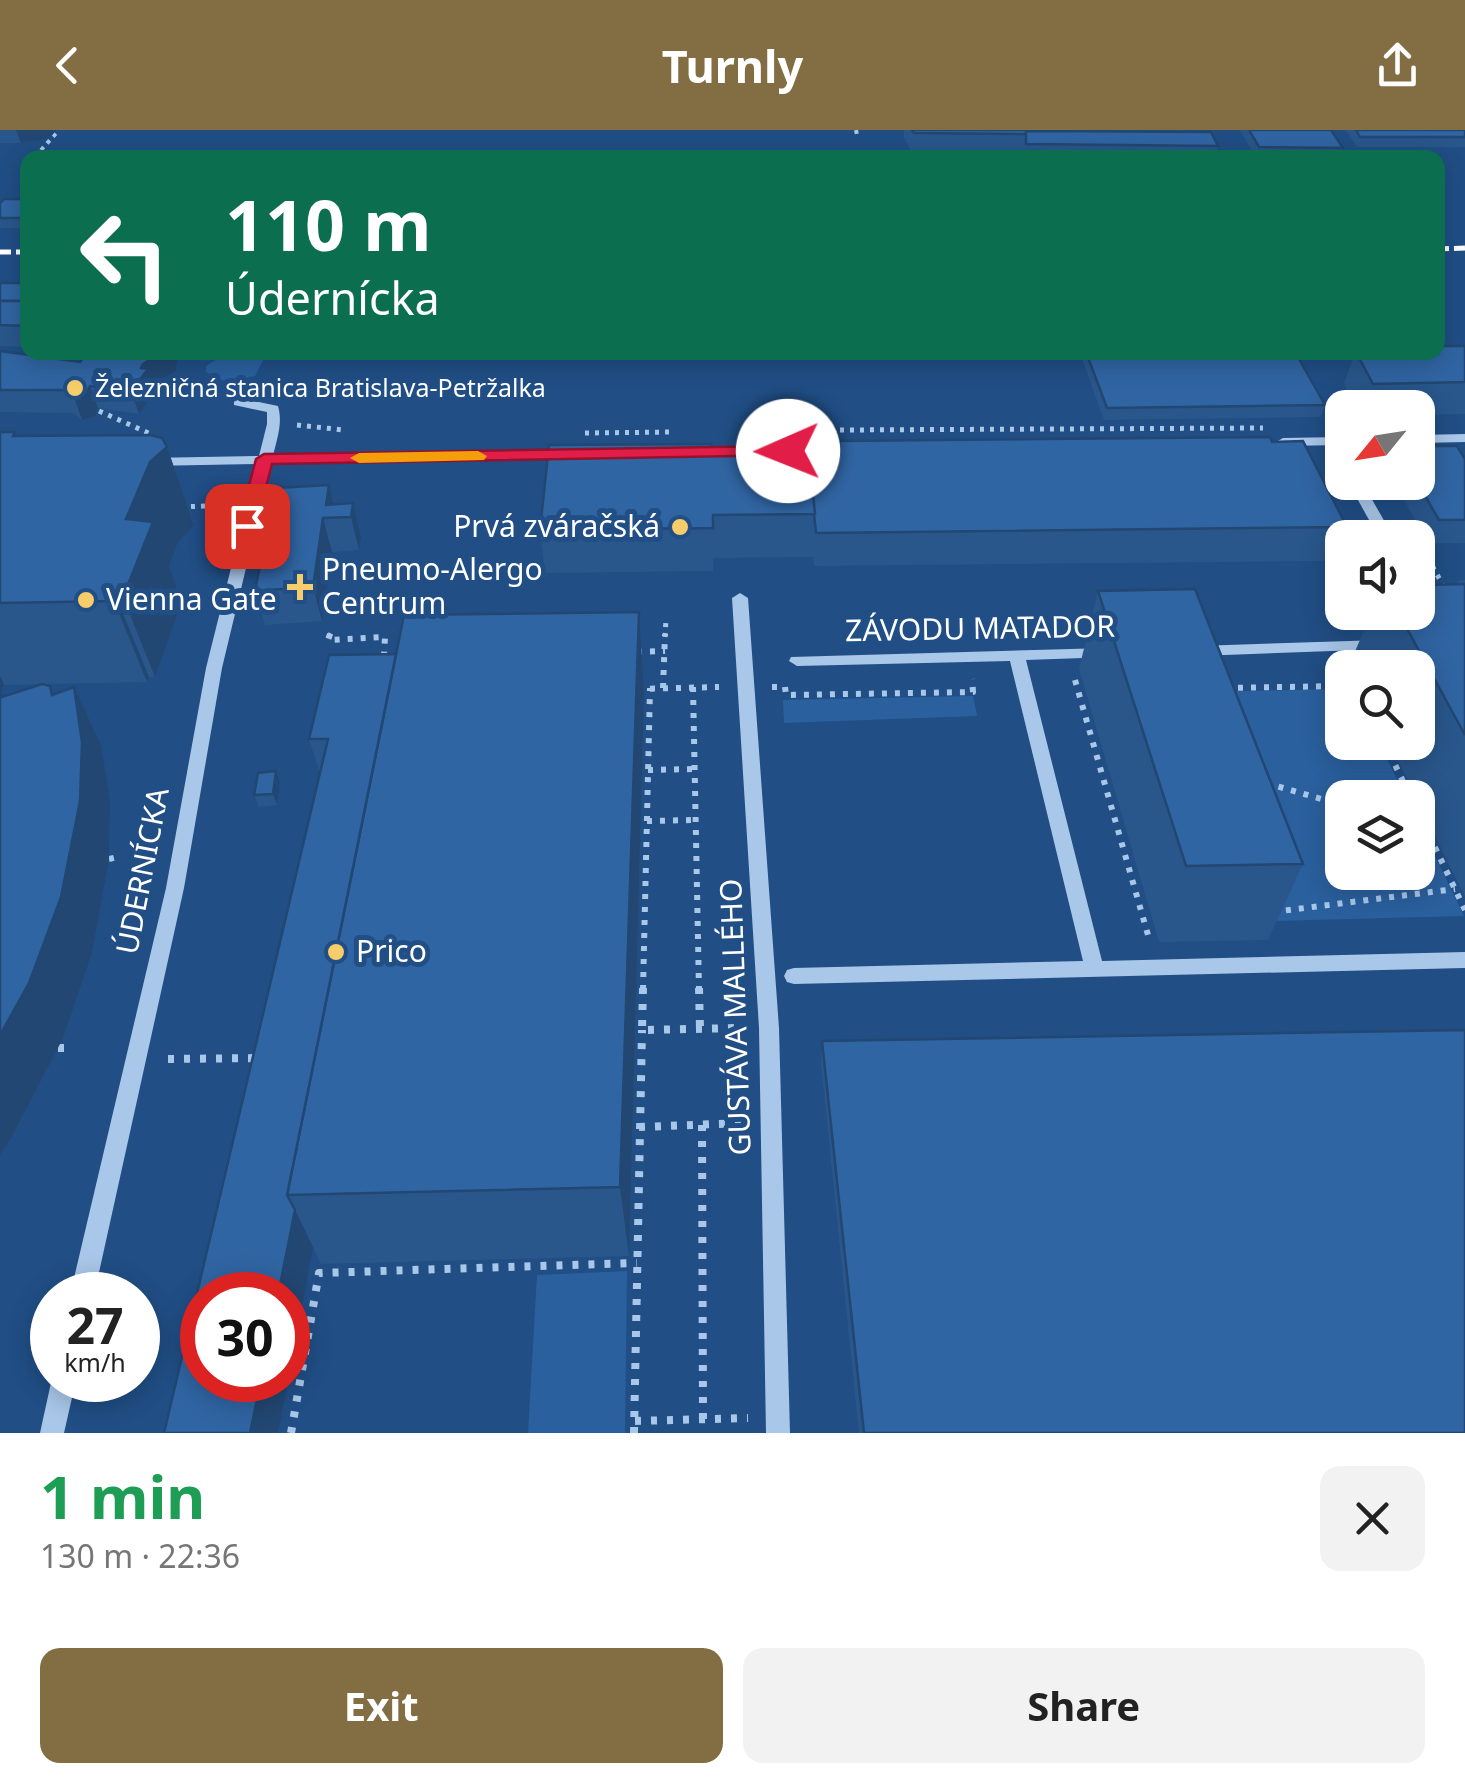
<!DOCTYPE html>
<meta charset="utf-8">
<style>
:root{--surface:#fff;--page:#f2f2f2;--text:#222;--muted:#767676;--accent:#826e42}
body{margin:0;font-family:"Noto Sans",sans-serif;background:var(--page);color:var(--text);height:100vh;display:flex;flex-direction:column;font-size:38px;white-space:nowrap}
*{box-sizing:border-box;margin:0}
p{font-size:32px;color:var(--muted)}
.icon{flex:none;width:55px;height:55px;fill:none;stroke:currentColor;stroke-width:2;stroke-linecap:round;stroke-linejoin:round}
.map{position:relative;height:1303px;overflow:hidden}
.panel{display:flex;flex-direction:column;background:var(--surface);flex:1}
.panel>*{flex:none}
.banner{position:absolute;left:20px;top:20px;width:1425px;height:210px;border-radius:20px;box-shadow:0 5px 25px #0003;background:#0b6e4f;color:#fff;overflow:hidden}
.needle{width:65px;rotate:240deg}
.controls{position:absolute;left:1325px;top:260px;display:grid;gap:20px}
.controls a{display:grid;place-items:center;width:110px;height:110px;border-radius:20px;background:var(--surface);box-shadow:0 5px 25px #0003;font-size:50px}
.speed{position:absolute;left:30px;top:1142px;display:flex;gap:20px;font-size:50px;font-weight:700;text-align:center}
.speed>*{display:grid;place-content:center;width:130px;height:130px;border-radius:50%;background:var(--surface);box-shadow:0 5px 25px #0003;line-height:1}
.speed small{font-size:25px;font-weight:400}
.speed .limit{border:15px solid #d22;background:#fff;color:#111}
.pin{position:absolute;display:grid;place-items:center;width:85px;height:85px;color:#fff;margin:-42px;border-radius:20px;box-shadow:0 5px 15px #0006}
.me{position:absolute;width:110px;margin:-55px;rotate:269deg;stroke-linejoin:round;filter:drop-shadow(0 0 8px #0008)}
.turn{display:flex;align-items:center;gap:35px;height:210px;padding:0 40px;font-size:45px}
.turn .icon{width:130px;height:130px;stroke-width:2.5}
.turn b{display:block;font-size:70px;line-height:85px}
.round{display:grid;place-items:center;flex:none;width:105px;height:105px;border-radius:20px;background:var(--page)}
.head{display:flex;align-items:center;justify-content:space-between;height:170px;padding:0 40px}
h1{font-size:60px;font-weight:700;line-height:75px;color:#1e9e55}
.primary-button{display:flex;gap:20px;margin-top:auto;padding:20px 40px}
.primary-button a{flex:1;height:115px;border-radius:20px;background:var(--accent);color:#fff;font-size:40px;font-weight:700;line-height:115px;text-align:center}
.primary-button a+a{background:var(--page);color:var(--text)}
header{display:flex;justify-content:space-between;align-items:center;height:130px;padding:0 40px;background:var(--accent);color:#fff;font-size:45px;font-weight:700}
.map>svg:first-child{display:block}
.green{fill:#2a609e}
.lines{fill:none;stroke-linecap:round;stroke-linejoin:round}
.path-far3{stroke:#a9c7e9;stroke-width:4;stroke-dasharray:4 5;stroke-linecap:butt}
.path-far2{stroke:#a9c7e9;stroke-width:5;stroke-dasharray:4 6;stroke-linecap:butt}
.path-far1{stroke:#a9c7e9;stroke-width:6;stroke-dasharray:5 8;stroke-linecap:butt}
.path{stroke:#a9c7e9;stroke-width:8;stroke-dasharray:6 10;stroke-linecap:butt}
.minor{fill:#a9c7e9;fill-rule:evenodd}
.rail{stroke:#fff;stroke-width:5;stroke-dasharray:11 5;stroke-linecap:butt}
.wall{fill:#29578c}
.shaded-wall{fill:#224772}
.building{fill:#3065a3;stroke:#224772;stroke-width:2.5}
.route{fill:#e11d48;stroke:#92132f;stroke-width:2.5}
.slow{fill:#f59e0b}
.poi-dot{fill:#f7cc6a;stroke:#204e85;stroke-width:4}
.labels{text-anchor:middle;stroke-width:10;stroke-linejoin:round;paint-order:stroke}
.far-poi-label{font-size:25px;fill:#fff;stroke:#204e85;text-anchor:start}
.poi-label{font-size:30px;fill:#fff;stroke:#204e85;text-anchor:start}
.street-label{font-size:30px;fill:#fff;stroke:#204e85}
</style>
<header><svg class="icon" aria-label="back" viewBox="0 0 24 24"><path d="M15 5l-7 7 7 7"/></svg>Turnly<svg class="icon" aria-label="share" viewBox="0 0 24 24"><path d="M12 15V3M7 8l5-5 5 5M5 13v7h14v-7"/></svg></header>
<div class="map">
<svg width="1465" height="1303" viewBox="0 0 1465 1303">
<rect width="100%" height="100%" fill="#204e85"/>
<g class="green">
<polygon points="245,223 263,230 255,246 226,252 206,242 206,236 220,227"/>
<polygon points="1342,559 1342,612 1379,613 1406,667 1342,668 1342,742 1418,742 1418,691 1464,786 1275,791 1190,562"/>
<polygon points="973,566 977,586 784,593 783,570"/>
<polygon points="627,1141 625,1303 528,1303 537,1145"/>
</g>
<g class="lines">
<g class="path-far3">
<polyline points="856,0 857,5"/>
<polyline points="41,20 59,0"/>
</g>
<g class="path-far2">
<polyline points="99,281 153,305"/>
<polyline points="297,295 344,300"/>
<polyline points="840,300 1263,298"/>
<polyline points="585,303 673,302"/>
<polyline points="181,377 206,376"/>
<polyline points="1418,410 1446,461"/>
<polyline points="329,507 332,501"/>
<polyline points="665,507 666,489"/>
</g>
<g class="path-far1">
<polyline points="330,504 328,510 385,507 384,525"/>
<polyline points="637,522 665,521"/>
<polyline points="1075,550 1150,812"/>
<polyline points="693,557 699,860"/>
<polyline points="772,557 785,557 786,565 973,562 972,549"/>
<polyline points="663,558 665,504"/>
<polyline points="1225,558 1342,556"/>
<polyline points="637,559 719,557"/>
<polyline points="1384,612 1411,668"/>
<polyline points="648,640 695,639"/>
<polyline points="1266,653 1342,675"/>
<polyline points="1418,682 1465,780"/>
<polyline points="647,691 696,690"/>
<polyline points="109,729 118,727"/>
<polyline points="1273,782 1455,759"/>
<polyline points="643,860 650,558"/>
</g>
<g class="path">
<polyline points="643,858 642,900 739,898"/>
<polyline points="699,858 700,898"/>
<polyline points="58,918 70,918"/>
<polyline points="168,929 261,928"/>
<polyline points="702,995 703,1290"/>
<polyline points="639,997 742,993"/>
<polyline points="635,1291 748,1288"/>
<polyline points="291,1303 319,1143 637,1133"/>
<polyline points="634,1303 642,900"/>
</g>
<g class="minor">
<path d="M239,268L278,276C283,293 277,309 273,326L572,321L579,325L572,329L271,334L222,538L184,758L94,1165H70L166,758L206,538L257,334L148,336L141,332L148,328L259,326L267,294V282L234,275V269Z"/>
<polygon points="1465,304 1465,312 1418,313 1418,305"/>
<polygon points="1342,307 1342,315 1283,316 1276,312 1283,308"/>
<polygon points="827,316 834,320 832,323 688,327 681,323 688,319"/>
<polygon points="1348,352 1362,352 1394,408 1379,408"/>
<polygon points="740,463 748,468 779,898 790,1303 766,1303 759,898 732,468"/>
<polygon points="1381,510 1389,515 1387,519 1197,526 1189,521 1197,516"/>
<polygon points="1106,518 1112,519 1114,523 1112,527 1026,530 1102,831 1465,822 1465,838 794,854 787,852 784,846 787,840 794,838 1083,831 1010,531 797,536 789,531 791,527"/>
<polygon points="52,1248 76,1250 64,1303 40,1303"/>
</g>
<g class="rail">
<polyline points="1438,119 1465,118"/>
<polyline points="0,122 28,122"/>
</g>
</g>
<g class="wall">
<polygon points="0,0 56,0 50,8 21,13 0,13"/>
<polygon points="904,0 1026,0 1218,16 1216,26 912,23 904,7"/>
<polygon points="1240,0 1331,0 1343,18 1340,28 1256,28"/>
<polygon points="1346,0 1465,0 1465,17 1357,17"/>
<polygon points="28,69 28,98 0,98 0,73"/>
<polygon points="0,153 28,153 28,217 0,216"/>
<polygon points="1465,216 1465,284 1418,285 1418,278 1356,278 1344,254 1355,222"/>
<polygon points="0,221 80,232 87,222 178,222 178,225 176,241 153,254 155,261 139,284 98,278 95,286 82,290 73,283 0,282"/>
<polygon points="1082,222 1295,222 1325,275 1321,287 1104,290 1081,226"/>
<polygon points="0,302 16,306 167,317 194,396 178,412 169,436 182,472 155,547 149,547 147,552 4,555 1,561 4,566 50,556 54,564 74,557 101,615 110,670 109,729 92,823 63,908 10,1010 0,1025"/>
<polygon points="1272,312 1347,397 1334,431 814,436 813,425 813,427 713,428 713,441 545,443 540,400 711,325 807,324 807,316"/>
<polygon points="1465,329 1465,413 1428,413 1394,352 1418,352"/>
<polygon points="329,355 334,374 353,373 361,407 359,420 332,422 322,491 265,495 255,461"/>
<polygon points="1458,450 1465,450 1465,767 1389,612 1418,612 1418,538 1353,538 1350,533 1372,482 1418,482 1456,454"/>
<polygon points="1098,461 1303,734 1268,810 1159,812 1079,539"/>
<polygon points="639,482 644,563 629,1126 321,1134 313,1117 164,1303 320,644 309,609 396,524"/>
<polygon points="280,653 277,675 259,677 254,665"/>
<polygon points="822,911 1465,1303 859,1303 821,933"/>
</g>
<g class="shaded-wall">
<polygon points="16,0 56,0 50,8 21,13"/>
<polygon points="162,222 178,222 176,241 153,254 155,261 139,284 131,261 143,234"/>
<polygon points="90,256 98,278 95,286 82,290 74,267"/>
<polygon points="167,317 194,396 178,412 169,436 182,472 155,547 123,467 126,389 150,332"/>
<polygon points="329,355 337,387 326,375"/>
<polygon points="353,373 361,407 359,420 351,387"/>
<polygon points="323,388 332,422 322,491 313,457"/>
<polygon points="116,466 149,547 147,552 114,471"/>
<polygon points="639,482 644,563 629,1126 620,1057"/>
<polygon points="0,546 4,555 1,561 29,615 32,625 0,561"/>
<polygon points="74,557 101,615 110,670 109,729 92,823 63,908 10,1010 0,1025 0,905"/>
<polygon points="276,641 280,653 277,675 273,664"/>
<polygon points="295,1080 313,1117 278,1303 250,1303 261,1250 288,1250 288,1165 278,1165"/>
</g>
<g class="building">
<polygon points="912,0 1026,0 1027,4 914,3"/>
<polygon points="1249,0 1331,0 1343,18 1259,17"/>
<polygon points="1356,0 1465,0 1465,7 1360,7"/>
<polygon points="1026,1 1211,2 1218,16 1026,14"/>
<polygon points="4,69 28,69 28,88 0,88 0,73"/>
<rect x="0" y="153" width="28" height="18"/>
<polygon points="0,171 28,171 28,196 0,195"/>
<polygon points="1438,216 1465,216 1465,252 1373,254 1356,222 1438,222"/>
<polygon points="0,221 80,232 88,222 162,222 143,234 141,238 148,239 131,261 90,256 86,264 74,267 64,260 0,260"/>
<polygon points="1086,222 1295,222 1325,275 1107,278"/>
<polygon points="0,302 15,302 13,306 150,305 162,308 167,317 150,332 126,389 153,392 123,467 116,466 114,471 0,473"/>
<polygon points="1270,307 1272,312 1303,311 1347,397 816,403 807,316 839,316 839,311"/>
<polygon points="711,314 711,325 809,324 815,384 713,385 713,398 540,400 549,315"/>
<polygon points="1418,316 1457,316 1465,329 1465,390 1439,390 1417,352"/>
<polygon points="329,355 326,375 353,373 351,387 323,388 313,457 255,461 275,358"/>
<polygon points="1465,454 1465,605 1398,482 1418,482 1418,455"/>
<polygon points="1195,459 1303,734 1186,736 1098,461"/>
<polygon points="639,482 620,1057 287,1065 404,485"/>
<polygon points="396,524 287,1065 295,1080 278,1165 202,1165 202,1250 261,1250 250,1303 164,1303 328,609 309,609 329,525"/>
<polygon points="42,554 50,556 52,565 74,557 82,612 80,671 61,767 29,853 0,905 0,561 2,567"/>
<polygon points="276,641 273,664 254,665 258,643"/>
<polygon points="1465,900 1465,1303 864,1303 822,911"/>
</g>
<polygon class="route" points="788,316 796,321 794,325 272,334 256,396 247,401 238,396 256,329 264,324"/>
<polygon class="slow" points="478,321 487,326 484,330 359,333 350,328 359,323"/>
<g class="poi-dot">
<circle cx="75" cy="258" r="10"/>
<circle cx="680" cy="397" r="10"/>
<path d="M295 442h10v10h10v10h-10v10h-10v-10h-10v-10h10z"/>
<circle cx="86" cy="470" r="10"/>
<circle cx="336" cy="822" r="10"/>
</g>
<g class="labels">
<g class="far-poi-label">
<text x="95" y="267">Železničná stanica Bratislava-Petržalka</text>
</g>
<g class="poi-label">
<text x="660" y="407" text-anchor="end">Prvá zváračská</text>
<text x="322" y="450">Pneumo-Alergo<tspan x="322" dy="34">Centrum</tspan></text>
<text x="106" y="480">Vienna Gate</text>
<text x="356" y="832">Prico</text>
</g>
<g class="street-label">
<text transform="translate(980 499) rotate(-1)" y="10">ZÁVODU MATADOR</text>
<text transform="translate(143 741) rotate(-79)" y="10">ÚDERNÍCKA</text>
<text transform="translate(736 887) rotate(-92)" y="10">GUSTÁVA MALLÉHO</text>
</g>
</g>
</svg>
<div class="controls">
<a><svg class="needle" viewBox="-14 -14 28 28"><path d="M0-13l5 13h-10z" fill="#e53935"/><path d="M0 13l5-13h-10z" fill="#767676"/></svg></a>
<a><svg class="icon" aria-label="sound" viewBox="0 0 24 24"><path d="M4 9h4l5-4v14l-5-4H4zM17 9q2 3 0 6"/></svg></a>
<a><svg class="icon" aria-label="search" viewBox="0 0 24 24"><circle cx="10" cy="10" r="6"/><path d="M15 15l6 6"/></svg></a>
<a><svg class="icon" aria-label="layers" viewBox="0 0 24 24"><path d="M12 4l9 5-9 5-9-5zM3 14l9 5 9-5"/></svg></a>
</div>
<div class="speed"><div>27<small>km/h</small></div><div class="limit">30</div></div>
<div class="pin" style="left:247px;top:396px;background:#d93025"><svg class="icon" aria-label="arrive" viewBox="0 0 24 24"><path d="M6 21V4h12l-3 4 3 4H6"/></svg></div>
<svg class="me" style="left:788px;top:321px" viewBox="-20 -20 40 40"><circle r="19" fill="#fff"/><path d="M0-13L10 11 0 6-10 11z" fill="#e11d48"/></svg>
<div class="banner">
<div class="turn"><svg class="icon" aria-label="left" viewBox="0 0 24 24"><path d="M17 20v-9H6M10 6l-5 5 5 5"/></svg><div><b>110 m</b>Údernícka</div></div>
</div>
</div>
<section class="panel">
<div class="head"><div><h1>1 min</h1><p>130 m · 22:36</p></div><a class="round"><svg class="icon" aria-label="close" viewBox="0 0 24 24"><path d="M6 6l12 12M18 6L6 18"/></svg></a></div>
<div class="primary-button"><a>Exit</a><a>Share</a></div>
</section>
